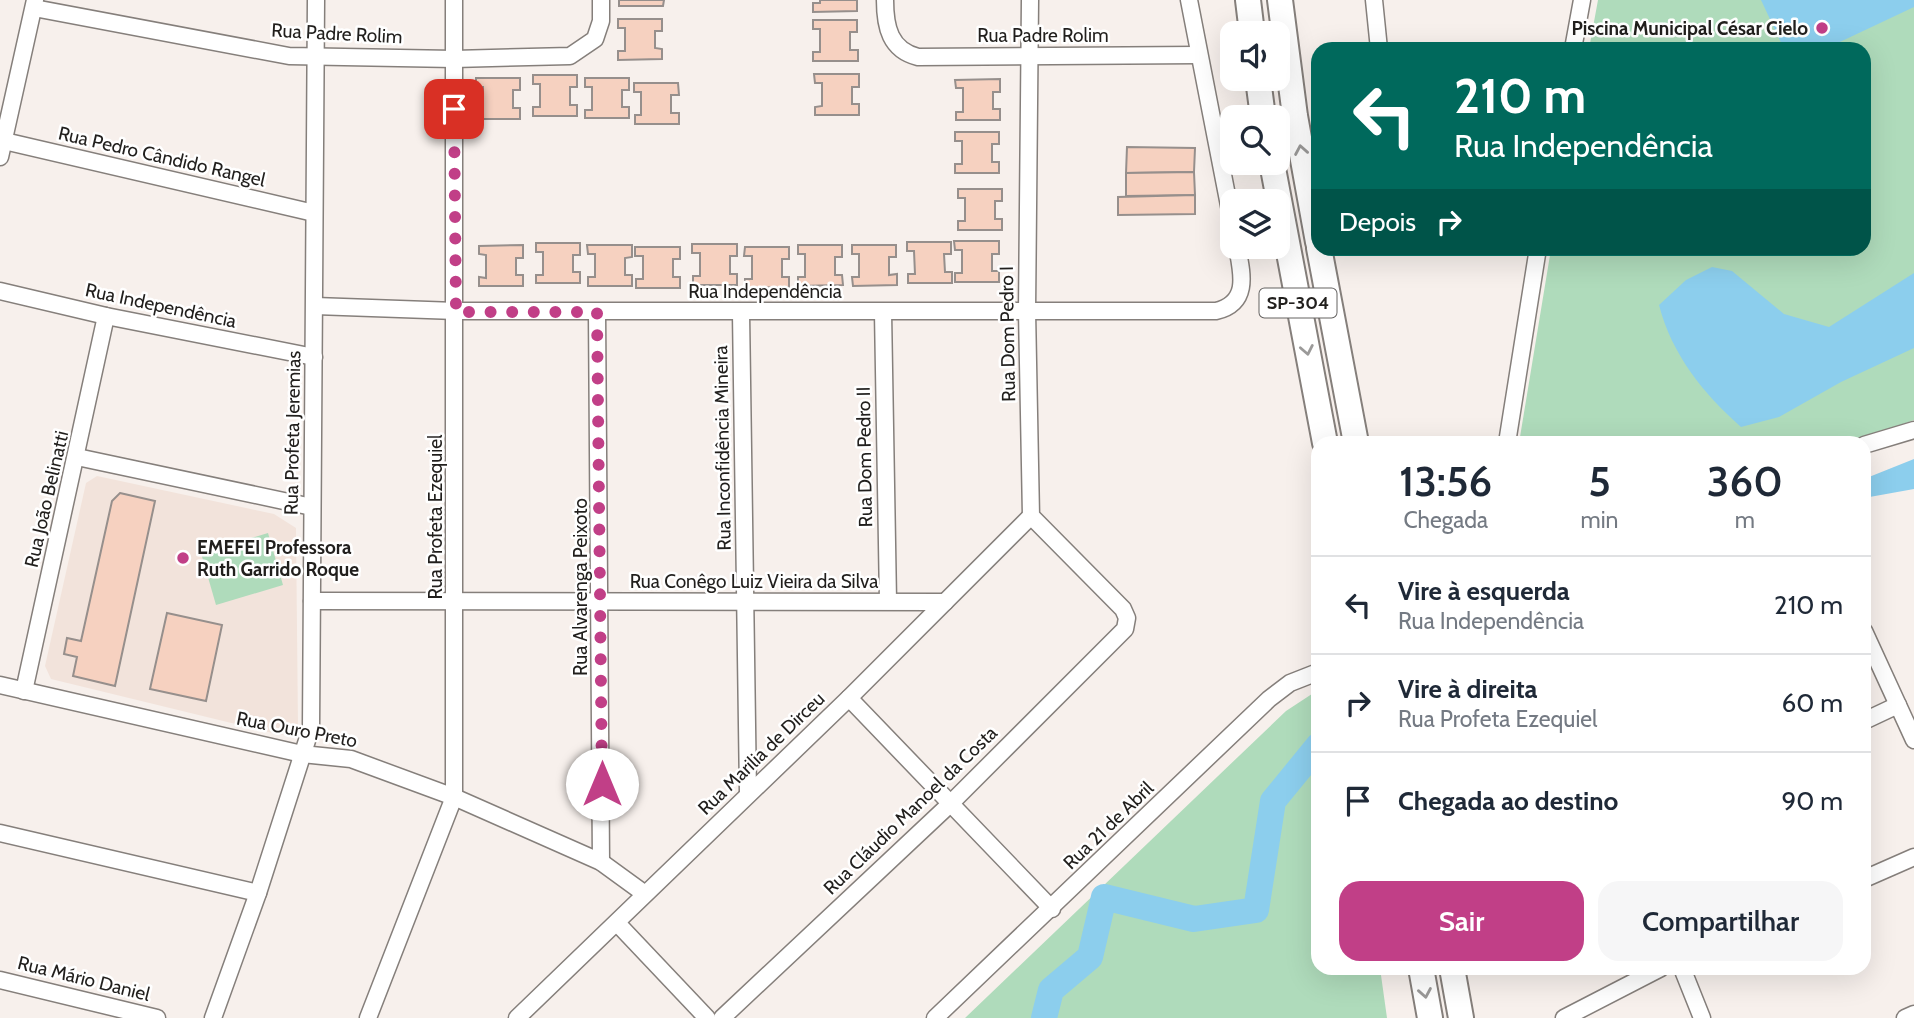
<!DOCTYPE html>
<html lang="pt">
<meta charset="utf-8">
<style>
:root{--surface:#fff;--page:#f6f6f7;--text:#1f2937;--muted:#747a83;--line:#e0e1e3;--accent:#c13f87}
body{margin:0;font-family:Cabin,sans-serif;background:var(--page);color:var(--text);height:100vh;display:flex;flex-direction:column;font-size:26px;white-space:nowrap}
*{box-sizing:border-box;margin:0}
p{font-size:23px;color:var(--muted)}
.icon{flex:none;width:38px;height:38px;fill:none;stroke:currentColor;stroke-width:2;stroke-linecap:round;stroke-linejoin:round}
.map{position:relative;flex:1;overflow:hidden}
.panel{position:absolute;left:1311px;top:436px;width:560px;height:539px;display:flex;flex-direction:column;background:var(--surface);border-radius:21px;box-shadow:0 7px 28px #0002}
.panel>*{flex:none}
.top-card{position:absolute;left:1311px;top:42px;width:560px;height:214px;border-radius:21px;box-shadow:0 7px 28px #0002;background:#00695c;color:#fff;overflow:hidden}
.buttons{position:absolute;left:1220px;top:21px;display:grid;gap:14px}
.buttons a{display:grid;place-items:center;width:70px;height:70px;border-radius:14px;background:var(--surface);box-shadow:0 7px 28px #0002;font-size:35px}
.pin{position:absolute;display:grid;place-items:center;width:60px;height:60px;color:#fff;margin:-30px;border-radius:14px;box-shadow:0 4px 10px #0006}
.me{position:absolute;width:77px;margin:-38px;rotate:0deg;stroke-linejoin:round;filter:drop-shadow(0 0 5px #0008)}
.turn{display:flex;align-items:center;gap:24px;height:147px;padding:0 28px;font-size:32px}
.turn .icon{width:91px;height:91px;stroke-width:2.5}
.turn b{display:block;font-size:49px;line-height:60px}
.then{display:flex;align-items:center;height:66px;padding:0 28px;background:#0003;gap:14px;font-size:26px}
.eta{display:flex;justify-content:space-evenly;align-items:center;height:119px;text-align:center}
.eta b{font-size:42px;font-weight:600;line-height:49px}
.action{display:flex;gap:14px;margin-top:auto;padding:14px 28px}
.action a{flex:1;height:80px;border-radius:21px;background:var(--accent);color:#fff;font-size:28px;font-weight:600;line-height:80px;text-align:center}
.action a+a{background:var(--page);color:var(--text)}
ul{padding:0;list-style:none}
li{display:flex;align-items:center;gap:21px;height:98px;padding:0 28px;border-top:2px solid var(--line)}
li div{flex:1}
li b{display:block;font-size:26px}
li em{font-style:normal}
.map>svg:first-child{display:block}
.built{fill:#f2e3db}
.green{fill:#afdbbb}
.water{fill:#8cceed}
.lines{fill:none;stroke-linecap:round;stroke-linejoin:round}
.river{stroke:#8cceed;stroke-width:26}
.building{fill:#f6d1c0;stroke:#968f8c;stroke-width:2}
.minor-casing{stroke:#857f7b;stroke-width:19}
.highway-casing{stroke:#857f7b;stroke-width:28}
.minor{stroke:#fff;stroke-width:16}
.highway{stroke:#fff;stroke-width:24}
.oneway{stroke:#9b9a99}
.route{stroke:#c13f87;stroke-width:12;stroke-dasharray:0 21.6}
.poi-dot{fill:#c13f87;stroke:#fff;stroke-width:2.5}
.labels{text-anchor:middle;stroke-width:5;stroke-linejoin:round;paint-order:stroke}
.shield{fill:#fff;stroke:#646261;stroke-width:2}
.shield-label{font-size:18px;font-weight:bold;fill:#211f1d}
.poi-label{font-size:19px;font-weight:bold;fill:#211f1d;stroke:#fff;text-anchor:end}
.street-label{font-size:19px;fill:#211f1d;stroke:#fff}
</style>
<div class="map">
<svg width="1914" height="1018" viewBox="0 0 1914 1018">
<rect width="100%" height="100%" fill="#f7f0ec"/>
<polygon class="built" points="97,476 274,514 296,528 298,726 292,732 281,735 51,679 45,666 86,483"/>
<g class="green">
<polygon points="1598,0 1914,0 1914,420 1852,443 1519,443 1551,249 1864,248 1864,49 1589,49"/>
<polygon points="268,533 283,585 216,605 201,553"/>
<polygon points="1318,690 1318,968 1380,968 1387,1018 965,1018 1286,711"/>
</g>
<g class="water">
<polygon points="1761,0 1914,0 1914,7 1825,49 1784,49"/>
<path d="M1712,267L1732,271L1784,314L1829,327L1914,273V348L1841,382L1779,417L1741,427C1703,393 1672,355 1659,305L1686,280Z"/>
<polygon points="1914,459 1914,489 1864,498 1864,479"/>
</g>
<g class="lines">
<polyline class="river" points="1044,1018 1051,990 1090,957 1104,897 1194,919 1256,910 1273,801 1318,746"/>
</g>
<g class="building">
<polygon points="619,0 664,0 663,6 619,6"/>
<polygon points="820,0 857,0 857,11 813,12 813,3 820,3"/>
<polygon points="618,19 662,19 662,31 655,31 655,48 662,49 662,59 618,60 618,51 625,51 625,28 618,28"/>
<polygon points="813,20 857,20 857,32 850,32 850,50 858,50 858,61 813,61 813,52 820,52 820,29 813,29"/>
<polygon points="814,74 859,74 859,87 852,87 852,104 859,104 859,115 815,115 815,107 822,106 822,83 815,83"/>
<polygon points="533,75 577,75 577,87 570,87 570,105 577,105 577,116 533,116 533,107 540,107 540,84 533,84"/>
<polygon points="476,78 520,78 520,90 513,90 513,108 520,108 520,119 476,119 476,110 483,110 483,87 476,87"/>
<polygon points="585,78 629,78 629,90 622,90 622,107 629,107 629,118 585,118 585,110 592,110 592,87 585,87"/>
<polygon points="1000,79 1000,92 993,92 993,109 1000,109 1000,120 956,120 956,112 963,112 963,88 956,88 955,80"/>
<polygon points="634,83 678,83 679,95 671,95 671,113 679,113 679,124 635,124 635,115 641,115 641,92 634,92"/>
<polygon points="955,132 999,132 999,144 992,144 992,162 999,162 999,173 955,173 955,164 962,164 962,141 955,141"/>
<polygon points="1127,147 1195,148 1194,172 1126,173"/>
<polygon points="1194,172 1195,195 1126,196 1126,173"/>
<polygon points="958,189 1002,189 1002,201 995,201 995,219 1002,219 1002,230 958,230 958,221 965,221 965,198 958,198"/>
<polygon points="1195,195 1195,214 1118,215 1118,197"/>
<polygon points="954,241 999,241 999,254 992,254 992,271 999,271 999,282 955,282 955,273 962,273 962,250 955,250"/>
<polygon points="907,242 951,242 951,254 944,254 945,272 952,272 952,283 908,283 908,274 915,274 914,251 907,251"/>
<polygon points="536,243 580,243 580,255 573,255 573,272 580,272 580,283 536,283 536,275 543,275 543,252 536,252"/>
<polygon points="692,244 737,244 737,256 730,256 730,274 737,274 737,285 693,285 693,276 700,276 700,253 692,253"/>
<polygon points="523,245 523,258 516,258 516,275 523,275 523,286 479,286 479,277 486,278 486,255 479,254 479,246"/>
<polygon points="587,245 632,245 632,257 625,258 625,275 632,275 632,286 588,286 588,277 595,277 595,254 588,254"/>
<polygon points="798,245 842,245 842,257 835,257 835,275 842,275 843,285 798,286 798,277 805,277 805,254 798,254"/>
<polygon points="852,245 896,245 896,257 889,257 889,275 897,274 897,285 853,286 852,277 859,277 859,254 852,254"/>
<polygon points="635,247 680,247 680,259 673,259 673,277 680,277 680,288 636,288 636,279 643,279 643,256 635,256"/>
<polygon points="745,247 789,247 789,259 782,259 782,277 789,277 789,287 745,288 745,279 752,279 752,256 744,256"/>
<polygon points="120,493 155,501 115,686 73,676 77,657 64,654 67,638 81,641 112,501"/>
<polygon points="167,613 222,625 206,701 150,689"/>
</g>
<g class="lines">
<defs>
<g id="minor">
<path d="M885,0C885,27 890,50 918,57L1199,55"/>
<polyline points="1189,0 1232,221"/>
<polyline points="1374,0 1379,49"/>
<polyline points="34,8 289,56 454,59 570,56 595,39 601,21 601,0"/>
<polyline points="1573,49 1582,0"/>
<polyline points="0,140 314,213"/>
<polyline points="0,157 35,0"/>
<polyline points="0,291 106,316 314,357"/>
<path d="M315,306L456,311H1216C1250,303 1242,273 1237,247"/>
<polyline points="597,312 601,862"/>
<polyline points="883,312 888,601"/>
<polyline points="741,313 748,793"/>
<polyline points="1507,443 1538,248"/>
<polyline points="1864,445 1914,430"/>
<polyline points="77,457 312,507"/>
<polyline points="312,601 945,602"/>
<polyline points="1864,631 1914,740"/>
<polyline points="0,685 302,754 351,759 454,797 601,862 645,894"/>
<polyline points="24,691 106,316"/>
<polyline points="849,698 1052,909"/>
<polyline points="1864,721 1898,705"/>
<polyline points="0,833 258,893"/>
<polyline points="1864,879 1914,857"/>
<polyline points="617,923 707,1018"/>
<polyline points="1682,968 1702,1018"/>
<polyline points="0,980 157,1018"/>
<polyline points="213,1018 258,893 311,728 316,0"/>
<polyline points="368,1018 454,797 454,0"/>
<polyline points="517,1018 849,698 1031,516"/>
<polyline points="722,1018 949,805 1125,629 1127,618 1123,609 1031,516 1027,311 1030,0"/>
<polyline points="935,1018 1269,699 1290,683 1318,672"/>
<polyline points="1564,1018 1661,968"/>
<polyline points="1905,1018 1914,1014"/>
</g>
<g id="highway">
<polyline points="1248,0 1252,33"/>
<polyline points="1280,0 1295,116 1318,242"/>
<polyline points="1258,79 1263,117"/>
<polyline points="1272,163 1325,443"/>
<polyline points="1319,248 1356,443"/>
<polyline points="1421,968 1430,1018"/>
<polyline points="1452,968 1461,1018"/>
</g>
</defs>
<use href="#minor" class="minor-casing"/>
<use href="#highway" class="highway-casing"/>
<use href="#minor" class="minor"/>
<use href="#highway" class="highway"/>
</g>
<defs><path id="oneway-chevron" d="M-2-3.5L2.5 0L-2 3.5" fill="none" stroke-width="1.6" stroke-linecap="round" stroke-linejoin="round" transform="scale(1.75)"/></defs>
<g class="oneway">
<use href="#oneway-chevron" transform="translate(1301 150) rotate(-100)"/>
<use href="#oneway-chevron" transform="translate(1307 350) rotate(79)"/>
<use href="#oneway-chevron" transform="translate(1425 993) rotate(80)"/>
</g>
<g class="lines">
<polyline class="route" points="454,109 456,312 597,312 602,784"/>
</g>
<g class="poi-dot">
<circle cx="1822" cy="28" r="7"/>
<circle cx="183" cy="558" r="7"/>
</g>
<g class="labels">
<rect class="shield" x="1259.5" y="288.5" width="77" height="29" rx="5"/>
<g class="shield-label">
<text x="1298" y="309">SP-304</text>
</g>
<g class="poi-label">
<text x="1808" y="35">Piscina Municipal César Cielo</text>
<text x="197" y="554" text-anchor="start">EMEFEI Professora<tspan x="197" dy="22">Ruth Garrido Roque</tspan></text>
</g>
<g class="street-label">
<text transform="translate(337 33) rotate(3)" y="7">Rua Padre Rolim</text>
<text x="1043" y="42">Rua Padre Rolim</text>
<text transform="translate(162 156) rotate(13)" y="7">Rua Pedro Cândido Rangel</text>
<text x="765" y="298">Rua Independência</text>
<text transform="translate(161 305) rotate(12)" y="7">Rua Independência</text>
<text transform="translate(1007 334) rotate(-91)" y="7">Rua Dom Pedro I</text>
<text transform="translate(292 433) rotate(-89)" y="7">Rua Profeta Jeremias</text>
<text transform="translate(722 448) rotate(-91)" y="7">Rua Inconfidência Mineira</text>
<text transform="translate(864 457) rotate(-91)" y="7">Rua Dom Pedro II</text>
<text transform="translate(46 499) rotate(-77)" y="7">Rua João Belinatti</text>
<text transform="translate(435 517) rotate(-90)" y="7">Rua Profeta Ezequiel</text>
<text x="754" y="588">Rua Conêgo Luiz Vieira da Silva</text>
<text transform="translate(580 587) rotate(-90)" y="7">Rua Alvarenga Peixoto</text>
<text transform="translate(297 729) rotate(11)" y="7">Rua Ouro Preto</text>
<text transform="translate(761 753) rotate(-44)" y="7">Rua Marilia de Dirceu</text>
<text transform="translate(910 810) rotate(-44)" y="7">Rua Cláudio Manoel da Costa</text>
<text transform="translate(1108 825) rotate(-44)" y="7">Rua 21 de Abril</text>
<text transform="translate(84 978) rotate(14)" y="7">Rua Mário Daniel</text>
</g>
</g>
</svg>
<div class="buttons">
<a><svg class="icon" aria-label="sound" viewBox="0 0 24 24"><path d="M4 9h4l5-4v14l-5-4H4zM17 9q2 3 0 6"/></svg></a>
<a><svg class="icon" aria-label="search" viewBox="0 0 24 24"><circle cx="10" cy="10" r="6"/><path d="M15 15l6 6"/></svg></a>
<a><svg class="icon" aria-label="layers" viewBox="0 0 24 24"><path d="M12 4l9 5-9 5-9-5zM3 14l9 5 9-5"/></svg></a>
</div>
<div class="pin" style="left:454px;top:109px;background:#d93025"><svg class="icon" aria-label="arrive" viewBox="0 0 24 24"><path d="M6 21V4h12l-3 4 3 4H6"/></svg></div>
<svg class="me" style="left:602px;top:784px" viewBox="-20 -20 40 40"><circle r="19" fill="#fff"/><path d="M0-13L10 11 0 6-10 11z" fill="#c13f87"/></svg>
<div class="top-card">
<div class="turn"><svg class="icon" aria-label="left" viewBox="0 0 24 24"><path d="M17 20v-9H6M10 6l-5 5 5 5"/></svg><div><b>210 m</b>Rua Independência</div></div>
<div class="then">Depois<svg class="icon" aria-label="right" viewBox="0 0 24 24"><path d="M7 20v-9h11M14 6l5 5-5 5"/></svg></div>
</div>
<section class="panel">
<div class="eta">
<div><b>13:56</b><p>Chegada</p></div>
<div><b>5</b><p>min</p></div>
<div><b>360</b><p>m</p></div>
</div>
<ul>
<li><svg class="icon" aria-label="left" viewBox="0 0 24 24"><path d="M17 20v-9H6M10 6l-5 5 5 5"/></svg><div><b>Vire à esquerda</b><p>Rua Independência</p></div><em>210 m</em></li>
<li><svg class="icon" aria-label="right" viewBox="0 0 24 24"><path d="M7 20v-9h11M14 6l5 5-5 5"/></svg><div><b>Vire à direita</b><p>Rua Profeta Ezequiel</p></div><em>60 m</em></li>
<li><svg class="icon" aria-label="arrive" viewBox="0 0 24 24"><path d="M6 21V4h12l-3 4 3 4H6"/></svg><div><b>Chegada ao destino</b></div><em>90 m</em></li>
</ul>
<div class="action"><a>Sair</a><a>Compartilhar</a></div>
</section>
</div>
